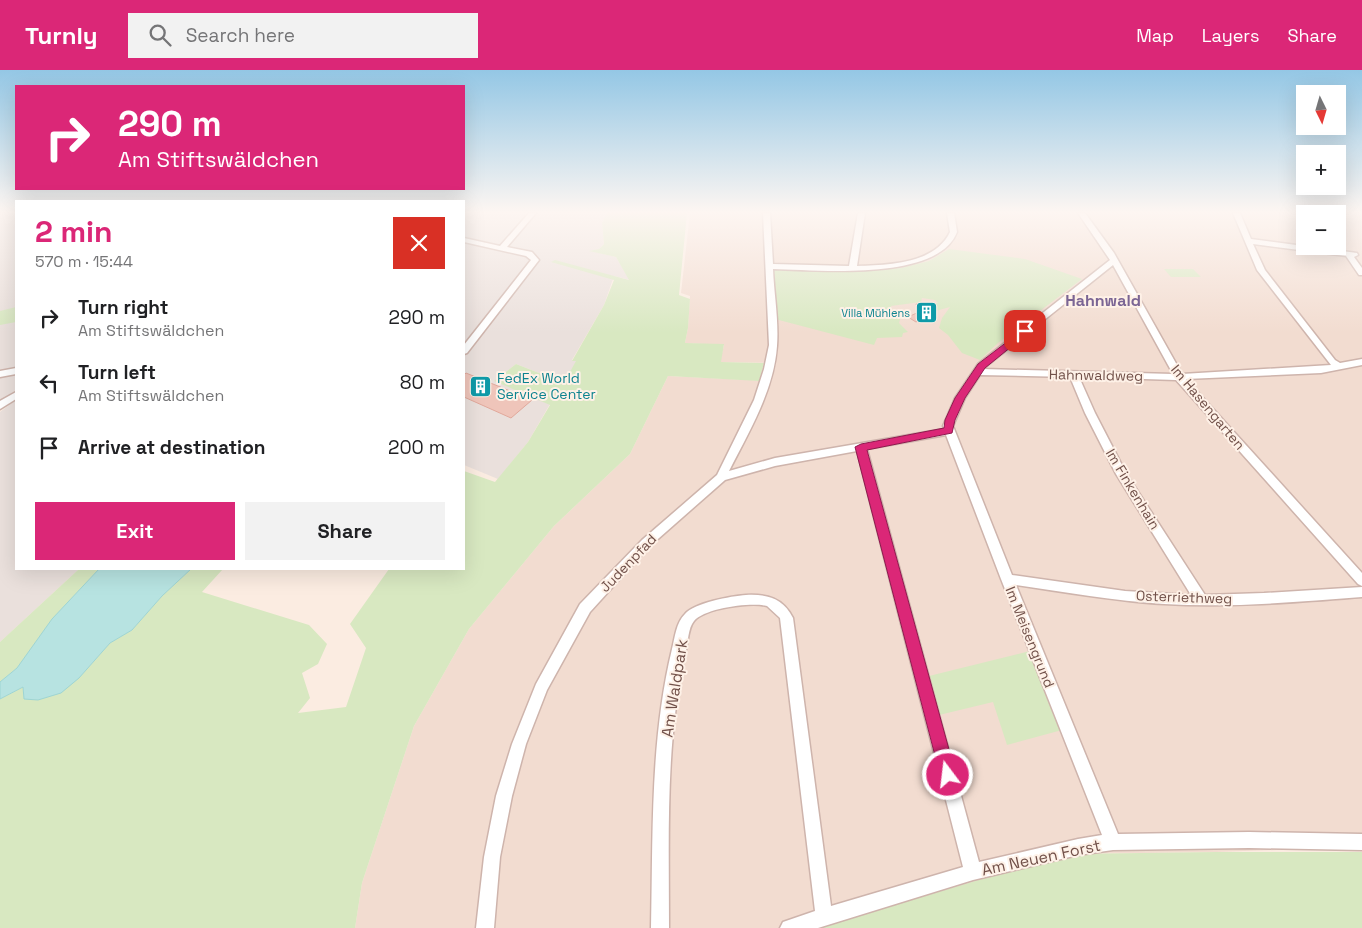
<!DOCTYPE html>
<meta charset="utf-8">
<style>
:root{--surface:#fff;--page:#f2f2f2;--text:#202124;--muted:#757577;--accent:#db2777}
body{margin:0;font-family:"Space Grotesk",sans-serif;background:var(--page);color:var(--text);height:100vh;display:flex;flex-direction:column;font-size:19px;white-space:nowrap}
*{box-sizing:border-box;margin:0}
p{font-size:16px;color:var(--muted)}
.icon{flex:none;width:28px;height:28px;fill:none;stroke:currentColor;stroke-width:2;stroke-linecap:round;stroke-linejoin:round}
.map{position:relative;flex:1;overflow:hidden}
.drawer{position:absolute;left:15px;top:130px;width:450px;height:370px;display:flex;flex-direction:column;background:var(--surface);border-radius:0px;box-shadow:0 5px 20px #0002}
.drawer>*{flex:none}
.banner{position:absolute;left:15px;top:15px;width:450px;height:105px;border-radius:0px;box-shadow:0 5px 20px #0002;background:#db2777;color:#fff;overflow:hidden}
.needle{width:32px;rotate:175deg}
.tools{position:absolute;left:1296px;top:15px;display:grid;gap:10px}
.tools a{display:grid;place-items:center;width:50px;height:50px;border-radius:0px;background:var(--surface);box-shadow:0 5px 20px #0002;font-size:25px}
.pin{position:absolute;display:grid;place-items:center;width:42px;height:42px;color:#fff;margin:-21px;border-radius:10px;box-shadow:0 2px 8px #0006}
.me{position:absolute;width:55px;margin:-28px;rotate:345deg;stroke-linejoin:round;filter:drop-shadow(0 0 4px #0008)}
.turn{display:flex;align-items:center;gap:18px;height:105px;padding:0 20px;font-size:22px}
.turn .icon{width:65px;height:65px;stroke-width:2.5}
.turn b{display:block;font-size:35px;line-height:42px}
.round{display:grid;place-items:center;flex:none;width:52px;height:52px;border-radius:0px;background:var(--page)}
.headline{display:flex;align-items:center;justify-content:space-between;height:85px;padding:0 20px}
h1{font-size:30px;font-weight:700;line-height:38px;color:var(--accent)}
.button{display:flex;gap:10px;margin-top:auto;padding:10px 20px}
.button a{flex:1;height:58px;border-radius:0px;background:var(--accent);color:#fff;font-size:20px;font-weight:700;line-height:58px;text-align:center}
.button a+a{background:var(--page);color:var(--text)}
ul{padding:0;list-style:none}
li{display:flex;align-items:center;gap:15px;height:65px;padding:0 20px}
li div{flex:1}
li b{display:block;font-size:19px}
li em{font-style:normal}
header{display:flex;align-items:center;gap:30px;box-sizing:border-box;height:70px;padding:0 25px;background:var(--accent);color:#fff}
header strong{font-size:24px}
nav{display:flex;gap:28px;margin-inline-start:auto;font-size:18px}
.search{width:350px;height:45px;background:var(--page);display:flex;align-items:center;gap:12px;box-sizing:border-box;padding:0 18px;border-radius:0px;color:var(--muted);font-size:19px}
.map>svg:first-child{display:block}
.residential{fill:#f2dcd0;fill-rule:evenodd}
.industrial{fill:#eae0dc}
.green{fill:#d8e8c1}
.water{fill:#b7e3e1;stroke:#9ed5d3}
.building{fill:#efc5ba;stroke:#e1a89b}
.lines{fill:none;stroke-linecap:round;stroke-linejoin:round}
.minor-casing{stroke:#ceb4ac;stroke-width:3}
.minor{fill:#fff;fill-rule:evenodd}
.route{fill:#db2777;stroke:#8e194d}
.labels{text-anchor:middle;stroke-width:4;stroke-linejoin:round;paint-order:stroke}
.far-culture-label{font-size:11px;fill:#0d838f;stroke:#fef1e7;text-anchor:end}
.street-label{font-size:14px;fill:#715049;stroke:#fef1e7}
.culture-label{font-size:14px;fill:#0d838f;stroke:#fef1e7;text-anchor:start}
.far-district-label{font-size:16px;font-weight:bold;fill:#7b6594;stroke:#fef1e7}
.near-street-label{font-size:16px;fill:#715049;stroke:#fef1e7}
</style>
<header>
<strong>Turnly</strong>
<div class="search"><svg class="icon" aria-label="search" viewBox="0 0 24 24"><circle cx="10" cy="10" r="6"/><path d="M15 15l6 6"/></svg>Search here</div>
<nav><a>Map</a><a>Layers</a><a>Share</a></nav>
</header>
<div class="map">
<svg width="1362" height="858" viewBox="0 0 1362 858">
<rect width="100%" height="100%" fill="#fbece1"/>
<path class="residential" d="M690,143H1362V777L1216,782L1066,784L817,858H355L362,813L414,656L469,559L554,456L630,384L668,306L771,311L776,293L720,292L724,275L685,273L688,258L690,226L681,223ZM1305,144H1338V176H1305Z"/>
<g class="industrial">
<polygon points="0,143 16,143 16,320 0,331"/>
<polygon points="464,143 607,143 602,153 604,174 599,179 591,181 616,187 630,210 614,206 604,235 572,290 577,291 566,309 557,310 516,294 495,311 550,334 528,372 498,409 464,395"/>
<polygon points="16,330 16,499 79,499 0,572 0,342"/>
</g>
<g class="green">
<polygon points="607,143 687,143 679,225 690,229 688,258 685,273 724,274 721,292 764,293 759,311 668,306 630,384 554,456 469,559 414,656 362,813 355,858 0,858 0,629 23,617 24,628 79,608 110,573 132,560 162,526 191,499 223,499 202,522 309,555 327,574 318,594 302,603 310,628 298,643 346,637 366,578 350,554 389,499 464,499 464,401 495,412 528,372 550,335 494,311 516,294 557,310 566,309 576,291 572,291 604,235 614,210 551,192 555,190 629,210 616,187 589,181 599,179 604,174 602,153"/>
<polygon points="949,179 1025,189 1082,209 998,273 980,290 962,283 948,265 939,258 942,248 950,237 932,242 928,234 938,233 935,230 922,228 921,232 891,236 892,239 901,246 899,253 908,262 903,263 902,267 877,268 874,275 775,249 771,200 870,200 901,198 929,191"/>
<polygon points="1164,199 1193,199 1201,207 1171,207"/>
<polygon points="16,237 16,252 0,255 0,241"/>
<polygon points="79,499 99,499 52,549 17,598 0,612 0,572"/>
<polygon points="1030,581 1062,660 1007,675 993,632 939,645 929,606"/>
<polygon points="1216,782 1362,782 1362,858 817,858 1066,784"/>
</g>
<polygon class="water" points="99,499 191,499 162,526 132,560 110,573 79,608 61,623 38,630 24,629 23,617 0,629 0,612 17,598 52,549"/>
<g class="building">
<polygon points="916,234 926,234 934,249 927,247 916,252 908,247 919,242"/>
<polygon points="466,303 532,330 511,348 464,327 464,305"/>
</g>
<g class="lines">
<defs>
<g id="minor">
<polygon points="529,143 536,143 507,177 532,182 539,190 467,283 464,284 464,275 531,190 526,186 464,172 464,168 500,176"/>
<path d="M763,143H770L773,194L849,196L858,143H865L857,196C888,195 935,194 950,162L947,143H954L957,162C938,212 817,200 773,199C774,224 779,251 777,276C774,320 749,362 729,401L775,388L944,359L943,356L955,328L978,294L1110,190L1078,143H1085L1114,183L1182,304L1331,295L1257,200L1233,143H1240L1251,169L1357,183L1358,185L1354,187L1362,198V205H1359L1346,186L1253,174L1265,200L1335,290L1340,293L1362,289V295L1321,303L1186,309L1362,503V516L1358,514L1176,310L1079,307L1095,343L1126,403L1205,525L1264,523L1362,517V527C1296,532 1230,538 1164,534C1114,531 1065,522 1016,515L1118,764L1249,762L1362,764V780L1249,778L1113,780L1078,785L973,810L818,858H780L783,852L815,841L780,548L767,536C751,532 705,538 694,551C688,558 688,572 686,580C665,671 669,766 669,858H651C653,765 650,670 672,579C675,567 676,553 685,544C694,533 731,526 746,525C767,524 783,528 793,548L831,836L963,797L857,381L775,396L725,410L650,476L590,542L547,620L526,674L512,726L500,787L494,858H476L484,787L496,726L512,674L536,614L580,534L642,470L717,405L754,330L764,299L769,275ZM1113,195L1173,304L983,299L984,298ZM980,305L1070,307L1085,343L1116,404L1191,525L1125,521L1012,505L953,356L965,328ZM946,365L1001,509L1102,765L1078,769L979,792L867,379Z"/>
<polygon points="16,298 16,304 0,307 0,301"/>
<polygon points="16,322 16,329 0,339 0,331"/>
</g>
</defs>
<use href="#minor" class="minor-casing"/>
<use href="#minor" class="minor"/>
</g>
<linearGradient id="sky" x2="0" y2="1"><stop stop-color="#94c7e5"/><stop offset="0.54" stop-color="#fdf6f2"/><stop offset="1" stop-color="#fdf6f2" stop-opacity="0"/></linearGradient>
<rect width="1362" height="263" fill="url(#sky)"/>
<polygon class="route" points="1025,258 1028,259 1028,263 985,298 965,328 955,350 952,363 867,380 956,705 953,710 948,713 942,710 940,705 855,377 861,374 944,358 945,350 955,328 978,294"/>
<defs>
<symbol id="building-square" viewBox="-11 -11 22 22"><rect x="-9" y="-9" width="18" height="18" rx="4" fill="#0f9aa8" stroke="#fef1e7"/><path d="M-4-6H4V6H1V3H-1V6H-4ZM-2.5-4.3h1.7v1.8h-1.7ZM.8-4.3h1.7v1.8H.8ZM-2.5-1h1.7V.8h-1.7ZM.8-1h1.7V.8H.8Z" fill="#fff"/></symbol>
</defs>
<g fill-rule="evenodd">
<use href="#building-square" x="914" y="230" width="25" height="25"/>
<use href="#building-square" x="468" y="304" width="25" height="25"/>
</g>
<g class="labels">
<g class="far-culture-label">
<text x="910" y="247">Villa Mühlens</text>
</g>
<g class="street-label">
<text transform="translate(1096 305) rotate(1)" y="5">Hahnwaldweg</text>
<text transform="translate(1208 337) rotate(50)" y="5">Im Hasengarten</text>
<text transform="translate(1133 419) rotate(59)" y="5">Im Finkenhain</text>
<text transform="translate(628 493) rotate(-46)" y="5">Judenpfad</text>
<text transform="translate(1184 527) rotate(2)" y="5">Osterriethweg</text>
<text transform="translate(1030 567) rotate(68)" y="5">Im Meisengrund</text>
</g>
<g class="culture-label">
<text x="497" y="313">FedEx World<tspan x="497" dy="16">Service Center</tspan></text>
</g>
<g class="far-district-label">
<text x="1103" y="236">Hahnwald</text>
</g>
<g class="near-street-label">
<text transform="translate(674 618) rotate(-81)" y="6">Am Waldpark</text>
<text transform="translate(1041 787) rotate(-12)" y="6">Am Neuen Forst</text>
</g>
</g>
</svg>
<div class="tools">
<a><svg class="needle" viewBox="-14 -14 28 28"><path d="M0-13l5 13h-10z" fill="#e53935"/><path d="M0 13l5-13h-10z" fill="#757577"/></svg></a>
<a>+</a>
<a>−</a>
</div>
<div class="pin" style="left:1025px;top:261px;background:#d93025"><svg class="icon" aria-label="arrive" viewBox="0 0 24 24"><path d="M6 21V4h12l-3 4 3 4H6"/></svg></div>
<svg class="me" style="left:948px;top:705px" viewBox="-20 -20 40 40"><circle r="17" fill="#db2777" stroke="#fff" stroke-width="3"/><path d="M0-11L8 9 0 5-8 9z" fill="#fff"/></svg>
<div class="banner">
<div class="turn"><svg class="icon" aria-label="right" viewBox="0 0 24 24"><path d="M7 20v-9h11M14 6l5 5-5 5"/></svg><div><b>290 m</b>Am Stiftswäldchen</div></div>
</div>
<section class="drawer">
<div class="headline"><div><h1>2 min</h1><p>570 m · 15:44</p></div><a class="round" style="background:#d93025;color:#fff"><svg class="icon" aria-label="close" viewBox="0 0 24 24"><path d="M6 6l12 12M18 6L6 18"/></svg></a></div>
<ul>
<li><svg class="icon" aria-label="right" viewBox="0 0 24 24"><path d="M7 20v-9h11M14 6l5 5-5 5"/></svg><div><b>Turn right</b><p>Am Stiftswäldchen</p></div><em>290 m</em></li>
<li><svg class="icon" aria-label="left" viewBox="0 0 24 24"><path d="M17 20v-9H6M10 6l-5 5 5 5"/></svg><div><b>Turn left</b><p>Am Stiftswäldchen</p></div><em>80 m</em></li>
<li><svg class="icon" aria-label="arrive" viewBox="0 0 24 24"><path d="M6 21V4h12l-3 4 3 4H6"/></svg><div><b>Arrive at destination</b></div><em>200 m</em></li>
</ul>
<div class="button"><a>Exit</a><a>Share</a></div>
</section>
</div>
